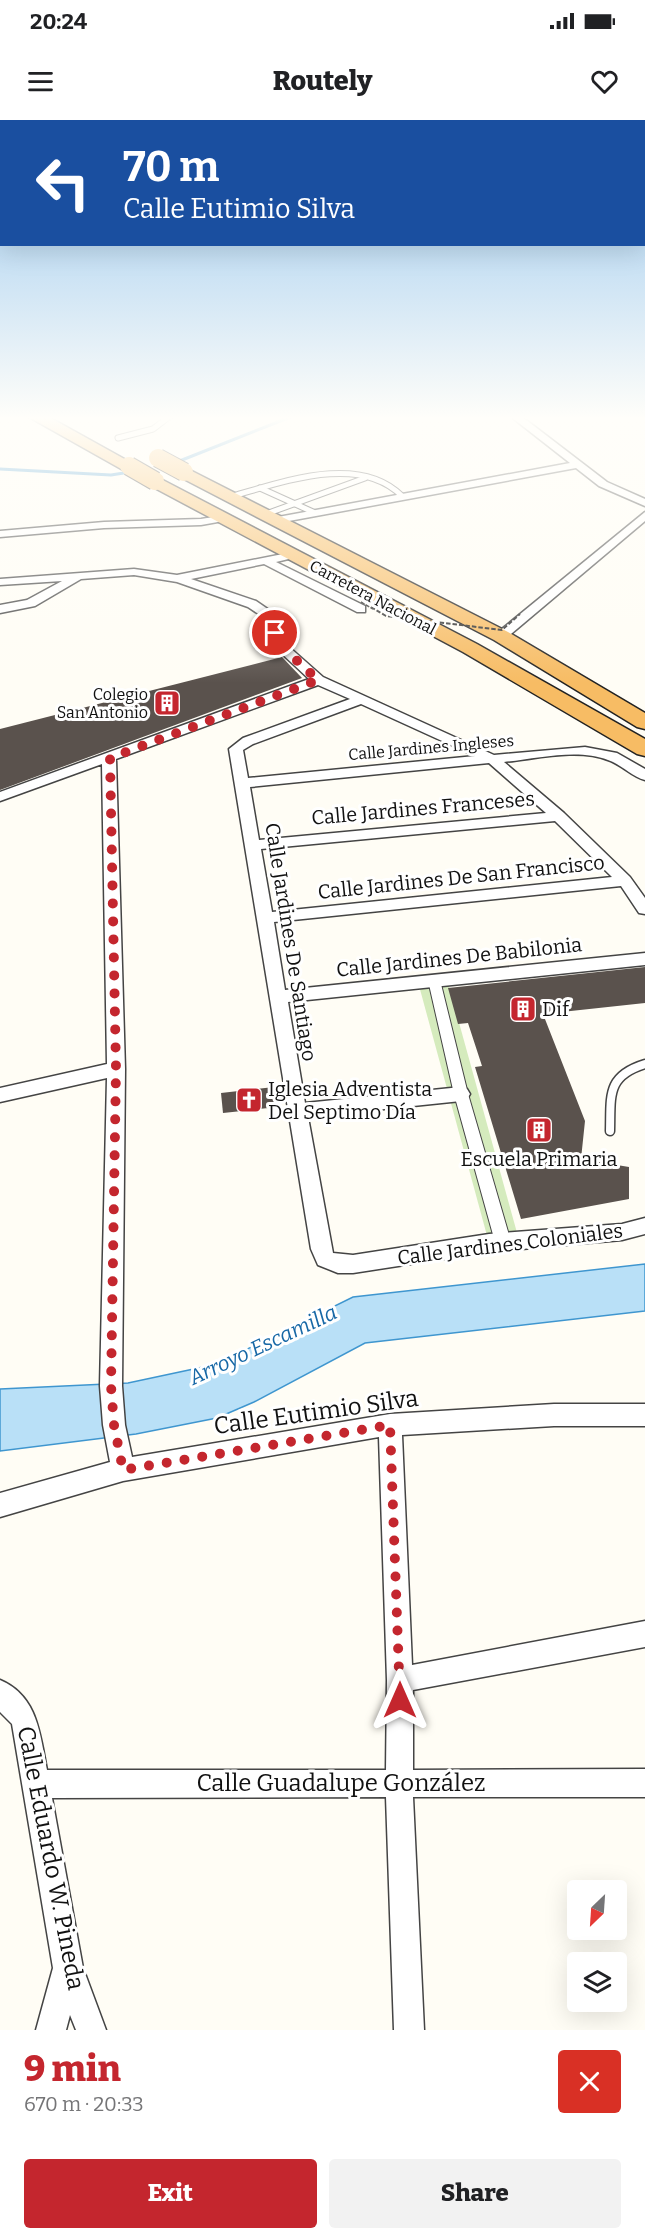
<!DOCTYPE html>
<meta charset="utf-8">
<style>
:root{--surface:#fff;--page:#f2f2f2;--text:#202124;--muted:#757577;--accent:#c4262e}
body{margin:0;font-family:Bitter,serif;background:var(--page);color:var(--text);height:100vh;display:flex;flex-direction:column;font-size:22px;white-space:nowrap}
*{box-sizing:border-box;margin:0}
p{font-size:20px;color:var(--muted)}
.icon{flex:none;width:33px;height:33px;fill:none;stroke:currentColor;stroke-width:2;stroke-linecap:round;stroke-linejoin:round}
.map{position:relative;height:1910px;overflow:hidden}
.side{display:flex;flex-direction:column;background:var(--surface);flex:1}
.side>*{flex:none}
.top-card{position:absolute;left:0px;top:0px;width:645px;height:126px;box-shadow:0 6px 24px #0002;background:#1a4fa0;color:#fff;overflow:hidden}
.needle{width:39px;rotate:205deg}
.buttons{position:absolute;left:567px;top:1760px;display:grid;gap:12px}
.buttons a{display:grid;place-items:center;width:60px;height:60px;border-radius:6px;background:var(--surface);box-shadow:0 6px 24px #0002;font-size:30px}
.pin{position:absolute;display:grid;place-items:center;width:51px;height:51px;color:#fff;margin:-26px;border:3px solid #fff;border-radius:50%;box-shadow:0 2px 6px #0007}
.me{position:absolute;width:66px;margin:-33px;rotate:0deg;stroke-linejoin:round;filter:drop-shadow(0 0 4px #0008)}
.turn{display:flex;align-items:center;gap:21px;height:126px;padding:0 24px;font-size:27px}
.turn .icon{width:78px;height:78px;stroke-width:2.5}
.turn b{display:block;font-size:42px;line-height:51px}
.round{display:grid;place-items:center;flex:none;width:63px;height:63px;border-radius:6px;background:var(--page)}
.head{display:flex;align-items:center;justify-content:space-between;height:102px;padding:0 24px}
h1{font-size:36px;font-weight:800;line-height:45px;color:var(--accent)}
.action{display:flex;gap:12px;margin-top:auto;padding:12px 24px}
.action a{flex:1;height:69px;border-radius:6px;background:var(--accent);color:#fff;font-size:24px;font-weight:800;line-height:69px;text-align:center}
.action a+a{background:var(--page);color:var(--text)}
.status{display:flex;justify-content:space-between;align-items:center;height:42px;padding:0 30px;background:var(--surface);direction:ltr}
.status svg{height:16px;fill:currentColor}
header{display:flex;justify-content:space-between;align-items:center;height:78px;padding:0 24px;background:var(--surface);font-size:27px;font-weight:800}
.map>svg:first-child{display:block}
.green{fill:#d5ebbd}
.water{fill:#b9e0f7;stroke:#3f96cf;stroke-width:1.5}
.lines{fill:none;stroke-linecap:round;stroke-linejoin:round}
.stream{stroke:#3f96cf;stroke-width:3}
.building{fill:#5a524d}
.service-far1-casing{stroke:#444;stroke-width:7}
.service-casing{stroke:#444;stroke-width:11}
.pedestrian-casing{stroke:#444;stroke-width:2}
.minor-casing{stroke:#444;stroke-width:3}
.trunk-casing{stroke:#222;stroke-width:3}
.service-far1{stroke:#fff;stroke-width:5}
.service{stroke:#fff;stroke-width:8}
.pedestrian{fill:#fff;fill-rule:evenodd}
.minor{fill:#fff;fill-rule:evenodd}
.trunk{fill:#f7bc64;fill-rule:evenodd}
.trunk-bridge-casing{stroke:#222;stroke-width:20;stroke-linecap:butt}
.path-bridge-far1{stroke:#333;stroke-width:1.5;stroke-dasharray:4 1.5;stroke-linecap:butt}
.path-bridge{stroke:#333;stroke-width:2;stroke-dasharray:4.5 2;stroke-linecap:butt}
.trunk-bridge{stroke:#f7bc64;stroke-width:18}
.route{stroke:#c4262e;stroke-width:10;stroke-dasharray:0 18}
.labels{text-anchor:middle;stroke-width:6;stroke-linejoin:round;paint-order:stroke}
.far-street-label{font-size:16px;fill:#111;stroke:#fff}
.far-poi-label{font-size:16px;fill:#111;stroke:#fff;text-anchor:end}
.street-label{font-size:20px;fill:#111;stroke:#fff}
.poi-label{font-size:20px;fill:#111;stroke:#fff;text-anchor:start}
.water-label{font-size:21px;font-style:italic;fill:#1768a6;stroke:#fff}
.near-street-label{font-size:24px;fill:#111;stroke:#fff}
</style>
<div class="status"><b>20:24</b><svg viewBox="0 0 49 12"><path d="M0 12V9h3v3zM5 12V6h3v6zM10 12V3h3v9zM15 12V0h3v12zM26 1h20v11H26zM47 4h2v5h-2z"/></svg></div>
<header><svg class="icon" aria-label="menu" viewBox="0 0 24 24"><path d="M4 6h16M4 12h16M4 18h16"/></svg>Routely<svg class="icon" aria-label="heart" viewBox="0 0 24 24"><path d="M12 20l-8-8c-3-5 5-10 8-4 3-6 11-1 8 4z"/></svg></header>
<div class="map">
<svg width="645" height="1910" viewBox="0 0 645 1910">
<rect width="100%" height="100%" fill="#fffdf5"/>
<polygon class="green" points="447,859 519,1120 489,1123 418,862"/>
<polygon class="water" points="645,1144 645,1191 365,1223 254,1282 217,1298 136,1314 0,1331 0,1269 128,1263 217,1244 353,1177"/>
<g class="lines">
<g class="stream">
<polyline points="177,342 293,296"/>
<polyline points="0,349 111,355 130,352"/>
</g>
</g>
<g class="building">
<polygon points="282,537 302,558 0,670 0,609"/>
<polygon points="645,847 645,883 543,894 585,1001 581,1039 629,1047 629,1079 521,1099 475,947 482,946 468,903 458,904 448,868"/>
<polygon points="274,967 278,987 223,993 221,973"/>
</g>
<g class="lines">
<defs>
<g id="service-far1">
<polyline points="118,318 153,309 170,296"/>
<polyline points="260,368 313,392"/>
<path d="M233,376C283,362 359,333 402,376"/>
<polyline points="266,394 365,358"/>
</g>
<path id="service" d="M610,1011C611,976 606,956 645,944"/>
<polygon id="pedestrian" points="434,856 440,860 468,974 511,1122 508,1127 503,1128 498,1127 495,1122 454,974 428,860"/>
<g id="minor">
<polygon points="510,296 521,296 607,362 645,379 645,386 599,366 576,348 278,403 273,400 278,397 570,343"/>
<polygon points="645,392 645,401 505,519 497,519 497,513"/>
<polygon points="225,395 230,398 229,400 201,405 104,408 0,417 0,411 104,402 201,399"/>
<path d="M293,432L297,433V437L276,442L365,486V492H357L264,444L191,459L256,481L272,492L288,526L323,557L494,635L585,627L617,633L645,649V660C632,657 621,644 608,640C577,628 536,639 504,642L564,693L630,757L645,778V794L639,793L621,766L274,802L285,870L645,833V845L288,882L305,983L461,967L467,969L470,974L467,979L461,981L308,997L333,1133L353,1135L489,1114L622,1104L645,1098V1114L622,1120L489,1132L353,1153H338L318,1145L311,1129L229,629L243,618L350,579L318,565L116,639L125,949L122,1266L125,1305L132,1337L390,1294L554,1284H645V1306H554L402,1315L412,1545L645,1501V1527L413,1570V1650L645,1649V1677H413L424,1910H394L386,1677L52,1678L83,1848L106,1910H76L70,1895L66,1910H36L53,1848L12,1604L0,1592V1560C38,1576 40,1615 47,1650H386L387,1560L379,1317L123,1361L0,1397V1373L110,1342L103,1305L100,1266L107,958L0,982V968L107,944L102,644L0,681V672L309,559L279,531L263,497L248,487L177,462L134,455L81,459L35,486L0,493V485L27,480L62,461L0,465V459L134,449L177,455ZM361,584L475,636L248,658L243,630L253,624ZM489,643L546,693L259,720L250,667ZM555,701L612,757L272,792L261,729Z"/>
</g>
<g id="trunk">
<polygon points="27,296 47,296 137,346 135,350 123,350"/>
<polygon points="184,347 508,512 645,593 645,609 637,607 494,520 178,356 175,352"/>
<polygon points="155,356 477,524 645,619 645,636 637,634 463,532 149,365 146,361"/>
</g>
</defs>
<use href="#service-far1" class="service-far1-casing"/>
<use href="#service" class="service-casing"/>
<use href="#pedestrian" class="pedestrian-casing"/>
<use href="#minor" class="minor-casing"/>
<use href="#trunk" class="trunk-casing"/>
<use href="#service-far1" class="service-far1"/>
<use href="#service" class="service"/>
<use href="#pedestrian" class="pedestrian"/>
<use href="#minor" class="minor"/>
<use href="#trunk" class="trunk"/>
<defs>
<g id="trunk-bridge">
<polyline points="158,338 184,352"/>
<polyline points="129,346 155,361"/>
</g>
</defs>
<use href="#trunk-bridge" class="trunk-bridge-casing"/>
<polyline class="path-bridge-far1" points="361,482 373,489"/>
<polyline class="path-bridge" points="371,487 386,496 502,510 520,494"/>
<use href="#trunk-bridge" class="trunk-bridge"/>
</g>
<linearGradient id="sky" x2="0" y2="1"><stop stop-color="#95c6ee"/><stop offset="0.53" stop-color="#fffefa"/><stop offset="1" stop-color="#fffefa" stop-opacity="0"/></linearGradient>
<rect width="645" height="563" fill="url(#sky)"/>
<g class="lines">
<polyline class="route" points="275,513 283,528 318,560 110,638 116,949 111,1266 114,1305 123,1350 390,1305 400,1580"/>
</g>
<defs>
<symbol id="building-square" viewBox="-11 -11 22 22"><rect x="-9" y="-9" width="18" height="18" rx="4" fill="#c4262e" stroke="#fff"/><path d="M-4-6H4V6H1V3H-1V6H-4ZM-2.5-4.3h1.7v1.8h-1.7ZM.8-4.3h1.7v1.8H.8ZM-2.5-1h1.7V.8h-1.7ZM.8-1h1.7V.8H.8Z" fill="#fff"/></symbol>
<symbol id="church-square" viewBox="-11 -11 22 22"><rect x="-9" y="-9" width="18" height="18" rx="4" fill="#c4262e" stroke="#fff"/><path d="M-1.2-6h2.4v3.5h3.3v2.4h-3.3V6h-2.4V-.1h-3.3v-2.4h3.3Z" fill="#fff"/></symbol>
</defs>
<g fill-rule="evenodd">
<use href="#building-square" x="152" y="568" width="30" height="30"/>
<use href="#building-square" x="508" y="874" width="30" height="30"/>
<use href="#church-square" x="234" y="965" width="30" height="30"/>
<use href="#building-square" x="524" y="995" width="30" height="30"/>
</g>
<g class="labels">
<g class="far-street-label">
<text transform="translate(373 477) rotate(28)" y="6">Carretera Nacional</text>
<text transform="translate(431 627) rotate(-5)" y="6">Calle Jardines Ingleses</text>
</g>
<g class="far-poi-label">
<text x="148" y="580">Colegio<tspan x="148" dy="18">San Antonio</tspan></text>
</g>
<g class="street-label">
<text transform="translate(423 688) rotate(-5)" y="7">Calle Jardines Franceses</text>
<text transform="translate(461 757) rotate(-6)" y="7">Calle Jardines De San Francisco</text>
<text transform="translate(291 822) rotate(81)" y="7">Calle Jardines De Santiago</text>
<text transform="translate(459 837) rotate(-6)" y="7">Calle Jardines De Babilonia</text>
<text transform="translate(510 1124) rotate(-7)" y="7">Calle Jardines Coloniales</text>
</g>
<g class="poi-label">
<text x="542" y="896">Dif</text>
<text x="268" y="976">Iglesia Adventista<tspan x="268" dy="23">Del Septimo Día</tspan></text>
<text x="539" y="1046" text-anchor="middle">Escuela Primaria</text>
</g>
<g class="water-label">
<text transform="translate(263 1225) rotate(-25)" y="7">Arroyo Escamilla</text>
</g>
<g class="near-street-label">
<text transform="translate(316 1292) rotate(-8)" y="8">Calle Eutimio Silva</text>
<text x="341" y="1671">Calle Guadalupe González</text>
<text transform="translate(51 1738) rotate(79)" y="8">Calle Eduardo W. Pineda</text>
</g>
</g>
</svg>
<div class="buttons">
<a><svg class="needle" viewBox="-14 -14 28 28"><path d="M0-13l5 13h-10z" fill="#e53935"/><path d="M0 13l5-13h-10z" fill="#757577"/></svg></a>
<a><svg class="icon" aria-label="layers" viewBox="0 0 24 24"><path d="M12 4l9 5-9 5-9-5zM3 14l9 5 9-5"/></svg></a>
</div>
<div class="pin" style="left:275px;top:513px;background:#d93025"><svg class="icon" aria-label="arrive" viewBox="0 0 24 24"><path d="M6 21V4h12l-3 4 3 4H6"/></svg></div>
<svg class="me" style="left:400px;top:1580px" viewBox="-20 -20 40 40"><path d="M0-17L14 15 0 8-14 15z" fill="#c4262e" stroke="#fff" stroke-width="4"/></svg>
<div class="top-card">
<div class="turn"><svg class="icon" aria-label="left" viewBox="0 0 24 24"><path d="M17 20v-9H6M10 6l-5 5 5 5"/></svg><div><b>70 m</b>Calle Eutimio Silva</div></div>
</div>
</div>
<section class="side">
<div class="head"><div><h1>9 min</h1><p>670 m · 20:33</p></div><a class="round" style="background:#d93025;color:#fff"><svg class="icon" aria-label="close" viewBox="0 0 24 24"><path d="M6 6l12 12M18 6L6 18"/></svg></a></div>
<div class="action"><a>Exit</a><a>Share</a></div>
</section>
